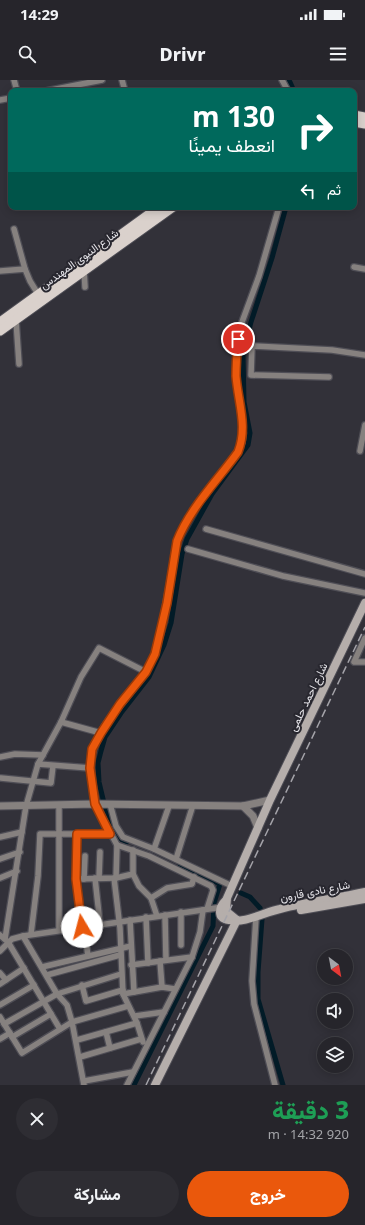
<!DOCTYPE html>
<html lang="ar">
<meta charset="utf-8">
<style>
:root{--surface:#26252b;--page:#2e2d33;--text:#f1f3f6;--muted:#a4a5a9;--line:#424247;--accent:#ea580c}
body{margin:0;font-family:"Noto Sans",Vazirmatn,sans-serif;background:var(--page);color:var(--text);direction:rtl;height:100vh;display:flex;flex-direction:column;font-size:15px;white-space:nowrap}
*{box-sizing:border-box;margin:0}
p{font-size:13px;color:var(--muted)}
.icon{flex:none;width:22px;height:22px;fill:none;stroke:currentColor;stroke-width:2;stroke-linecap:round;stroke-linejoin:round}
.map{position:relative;height:1005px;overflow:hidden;direction:ltr}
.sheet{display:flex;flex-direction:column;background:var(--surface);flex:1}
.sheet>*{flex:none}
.top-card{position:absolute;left:8px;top:8px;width:349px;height:122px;border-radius:8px;box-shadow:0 2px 10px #0003,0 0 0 1px var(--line);direction:rtl;background:#00695c;color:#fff;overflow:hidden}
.needle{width:26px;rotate:148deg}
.fabs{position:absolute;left:317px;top:869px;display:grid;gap:8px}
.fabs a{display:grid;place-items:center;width:36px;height:36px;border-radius:50%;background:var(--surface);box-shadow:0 2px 10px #0003,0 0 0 1px var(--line);font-size:20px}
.pin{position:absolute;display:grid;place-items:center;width:34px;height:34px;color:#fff;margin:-17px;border:2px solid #fff;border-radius:50%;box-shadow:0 1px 4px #0007}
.me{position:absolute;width:44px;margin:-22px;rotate:352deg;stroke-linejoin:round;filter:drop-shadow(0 0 3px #0008)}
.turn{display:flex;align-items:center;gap:14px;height:84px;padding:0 16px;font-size:18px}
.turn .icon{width:52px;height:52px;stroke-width:2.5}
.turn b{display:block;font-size:28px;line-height:34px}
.then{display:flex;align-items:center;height:38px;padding:0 16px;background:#0003;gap:8px;font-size:15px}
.round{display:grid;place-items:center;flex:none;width:42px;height:42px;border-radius:21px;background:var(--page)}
.summary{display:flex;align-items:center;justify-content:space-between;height:68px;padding:0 16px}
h1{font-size:24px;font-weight:800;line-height:30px;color:#1e9e55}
.cta{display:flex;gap:8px;margin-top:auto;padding:8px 16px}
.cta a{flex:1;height:46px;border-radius:24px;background:var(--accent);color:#fff;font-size:16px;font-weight:800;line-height:46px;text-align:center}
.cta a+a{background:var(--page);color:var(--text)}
.status{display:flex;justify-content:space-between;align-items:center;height:28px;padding:0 20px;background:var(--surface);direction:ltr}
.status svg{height:11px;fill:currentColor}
header{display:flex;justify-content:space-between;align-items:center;height:52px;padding:0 16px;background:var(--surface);font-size:18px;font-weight:800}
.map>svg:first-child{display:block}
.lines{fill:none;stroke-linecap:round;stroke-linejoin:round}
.canal{stroke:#021b27;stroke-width:5}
.minor-casing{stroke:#4f4e56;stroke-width:8}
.tertiary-casing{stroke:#4f4e56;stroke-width:9}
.secondary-casing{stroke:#4f4e56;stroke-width:10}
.primary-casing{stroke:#4f4e56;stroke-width:11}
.minor{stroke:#86817f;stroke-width:5.5}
.tertiary{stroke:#86817f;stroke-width:7}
.secondary{stroke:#b5aeab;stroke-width:8}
.primary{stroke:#dad1cc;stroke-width:9}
.rail{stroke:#a4a3a9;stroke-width:1.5;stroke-dasharray:8 4;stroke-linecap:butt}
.route-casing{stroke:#983908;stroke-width:10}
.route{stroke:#ea580c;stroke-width:7}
.labels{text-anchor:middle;stroke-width:4;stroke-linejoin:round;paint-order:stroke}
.street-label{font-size:11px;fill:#e8e7ec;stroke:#28272f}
</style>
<div class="status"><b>14:29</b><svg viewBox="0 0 49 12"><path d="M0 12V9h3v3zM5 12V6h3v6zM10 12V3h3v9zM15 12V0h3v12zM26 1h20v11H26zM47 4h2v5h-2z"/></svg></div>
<header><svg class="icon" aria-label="menu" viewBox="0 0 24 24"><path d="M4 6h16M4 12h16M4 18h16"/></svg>Drivr<svg class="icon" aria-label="search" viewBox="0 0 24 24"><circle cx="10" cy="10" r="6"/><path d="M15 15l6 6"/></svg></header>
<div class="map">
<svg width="365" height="1005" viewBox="0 0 365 1005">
<rect width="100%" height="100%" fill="#323139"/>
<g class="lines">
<g class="canal">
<polyline points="289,0 294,11"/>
<polyline points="127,762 117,757 104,723 99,702 98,683 101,671 105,657 121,633 149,597 164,565 171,543 182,474 187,459 212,414 248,365 250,353 244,322 243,274 251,242 272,178 286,127"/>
<polyline points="241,813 250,817 260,828"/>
<polyline points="262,839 258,892 258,919 283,1005"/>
<polyline points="134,1005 213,846 214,823 220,804 180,784"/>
</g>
<defs>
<g id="minor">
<polyline points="14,0 17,11"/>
<polyline points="122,0 125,11"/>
<polyline points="282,0 288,11"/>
<polyline points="46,11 102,0"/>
<polyline points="0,20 11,18"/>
<polyline points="14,149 25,189"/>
<polyline points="354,187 365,189"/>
<polyline points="84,190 85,207"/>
<polyline points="0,191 25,189 30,201 38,214"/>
<polyline points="16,240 19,284"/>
<polyline points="329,297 251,295 252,266 332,270 365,275"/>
<polyline points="360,371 365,345"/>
<polyline points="206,449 365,494"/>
<polyline points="188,469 283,496 365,513"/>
<polyline points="365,558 354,582 365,582"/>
<polyline points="61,642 101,653"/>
<polyline points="0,677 15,674 43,675"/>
<polyline points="38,684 61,642 81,597 99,568 146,592"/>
<polyline points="90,688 95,724 117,765 149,776 211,806 213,810 207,829"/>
<polyline points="1,698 51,703 53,686"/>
<polyline points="110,724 116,746 123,757 154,769 232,806"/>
<polyline points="77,754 76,799 82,847"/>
<polyline points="0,757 22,752"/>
<polyline points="154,769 169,726"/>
<polyline points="0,779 20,772"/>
<polyline points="176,779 193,725"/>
<polyline points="133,794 139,806 151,818"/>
<polyline points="0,798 17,791"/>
<polyline points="95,798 100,844"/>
<polyline points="99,798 100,772"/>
<polyline points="116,798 117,765"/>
<polyline points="76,799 116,798 133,794 133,770"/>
<polyline points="84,799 85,776"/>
<polyline points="181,832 181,865"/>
<polyline points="165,835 166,880"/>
<polyline points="157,836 151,818 167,808 192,804 194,797"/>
<polyline points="146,837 148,883"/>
<polyline points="256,837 252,901 254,924 275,1005"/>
<polyline points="130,840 134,912"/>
<polyline points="84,847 88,876"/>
<polyline points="59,850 59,725"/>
<polyline points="31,854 38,796 40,754 110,754"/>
<polyline points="0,855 8,862 60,949"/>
<path d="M5,859L26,726L38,684L90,688C92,642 137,616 154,576C158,565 160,554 162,543C168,516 172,488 177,461C190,428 217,401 237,372L242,362L243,350L236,297L238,259L242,242L259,196L279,127"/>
<polyline points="0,871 12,859 23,856 223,827"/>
<polyline points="160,881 162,907"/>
<polyline points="131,885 192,877"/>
<polyline points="42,887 131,866"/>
<polyline points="0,893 6,900"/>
<polyline points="47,895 120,875"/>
<polyline points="0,904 24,888"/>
<polyline points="82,905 86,921 123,910"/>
<polyline points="123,914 162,907 175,909"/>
<polyline points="0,925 34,905"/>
<polyline points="135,936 164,932"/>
<polyline points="0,937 22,973 72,942 67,925 57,914 23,856"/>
<polyline points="137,943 143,962"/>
<polyline points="4,944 57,914 121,894"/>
<polyline points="106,952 110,968"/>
<polyline points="12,957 51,934"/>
<polyline points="0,959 10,953"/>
<polyline points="77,960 137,943 123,914 120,848 114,798"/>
<polyline points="80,977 141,959"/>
<polyline points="84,1001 133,992"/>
<polyline points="84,1005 72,942 128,926"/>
<polyline points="127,1005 192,877 200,852 203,830"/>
</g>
<g id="tertiary">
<polyline points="0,726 95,724 243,726 270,720"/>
<polyline points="243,726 253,736 258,748"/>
</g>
<g id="secondary">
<path d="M226,820C219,827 216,838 229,840C244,844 265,832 280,829C308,822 337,818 365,812"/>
<polyline points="301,830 365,819"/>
<polyline points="237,840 226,831 227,818 270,720 365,523"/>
<polyline points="155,1005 237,840"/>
</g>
<g id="primary">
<polyline points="354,35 365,37"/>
<polyline points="354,42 365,44"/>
<polyline points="0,242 159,127"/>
<polyline points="0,251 173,127"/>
</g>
</defs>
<use href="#minor" class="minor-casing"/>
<use href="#tertiary" class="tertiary-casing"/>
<use href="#secondary" class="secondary-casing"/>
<use href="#primary" class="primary-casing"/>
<use href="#minor" class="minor"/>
<use href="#tertiary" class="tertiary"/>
<use href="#secondary" class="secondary"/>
<use href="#primary" class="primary"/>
<polyline class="rail" points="146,1005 365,547"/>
</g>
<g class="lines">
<defs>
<path id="route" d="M82,847L76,799L77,754H110L95,724L90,688L92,669L101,653L120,624L146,592L155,574L167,523L177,461C190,428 217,401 238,372C248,347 238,322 236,296C236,284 237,271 238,259"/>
</defs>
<use href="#route" class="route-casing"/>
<use href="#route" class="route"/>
</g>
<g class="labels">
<g class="street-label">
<text transform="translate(79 179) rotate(-36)" y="4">شارع النبوى المهندس</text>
<text transform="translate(308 617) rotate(-64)" y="4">شارع احمد حلمى</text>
<text transform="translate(315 811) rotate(-11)" y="4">شارع نادى قارون</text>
</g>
</g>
</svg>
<div class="fabs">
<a><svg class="needle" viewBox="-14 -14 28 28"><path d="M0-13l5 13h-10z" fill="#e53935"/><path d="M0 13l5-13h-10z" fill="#a4a5a9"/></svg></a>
<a><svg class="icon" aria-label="sound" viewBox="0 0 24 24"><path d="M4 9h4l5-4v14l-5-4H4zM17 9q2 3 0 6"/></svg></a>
<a><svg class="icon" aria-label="layers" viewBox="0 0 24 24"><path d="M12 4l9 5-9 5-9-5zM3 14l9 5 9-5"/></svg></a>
</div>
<div class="pin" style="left:238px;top:259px;background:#d93025"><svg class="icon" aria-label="arrive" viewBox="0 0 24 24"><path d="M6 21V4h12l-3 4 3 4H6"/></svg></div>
<svg class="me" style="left:82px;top:847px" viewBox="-20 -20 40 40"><circle r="19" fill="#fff"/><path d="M0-13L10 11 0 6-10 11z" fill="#ea580c"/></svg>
<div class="top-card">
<div class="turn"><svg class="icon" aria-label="right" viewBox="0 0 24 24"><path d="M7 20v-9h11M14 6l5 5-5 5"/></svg><div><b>130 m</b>انعطف يمينًا</div></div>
<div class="then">ثم<svg class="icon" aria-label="left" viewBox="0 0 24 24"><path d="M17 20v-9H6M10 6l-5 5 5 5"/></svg></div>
</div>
</div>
<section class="sheet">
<div class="summary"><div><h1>3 دقيقة</h1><p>920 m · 14:32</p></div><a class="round"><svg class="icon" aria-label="close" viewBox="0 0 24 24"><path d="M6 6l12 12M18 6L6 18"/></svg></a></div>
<div class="cta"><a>خروج</a><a>مشاركة</a></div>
</section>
